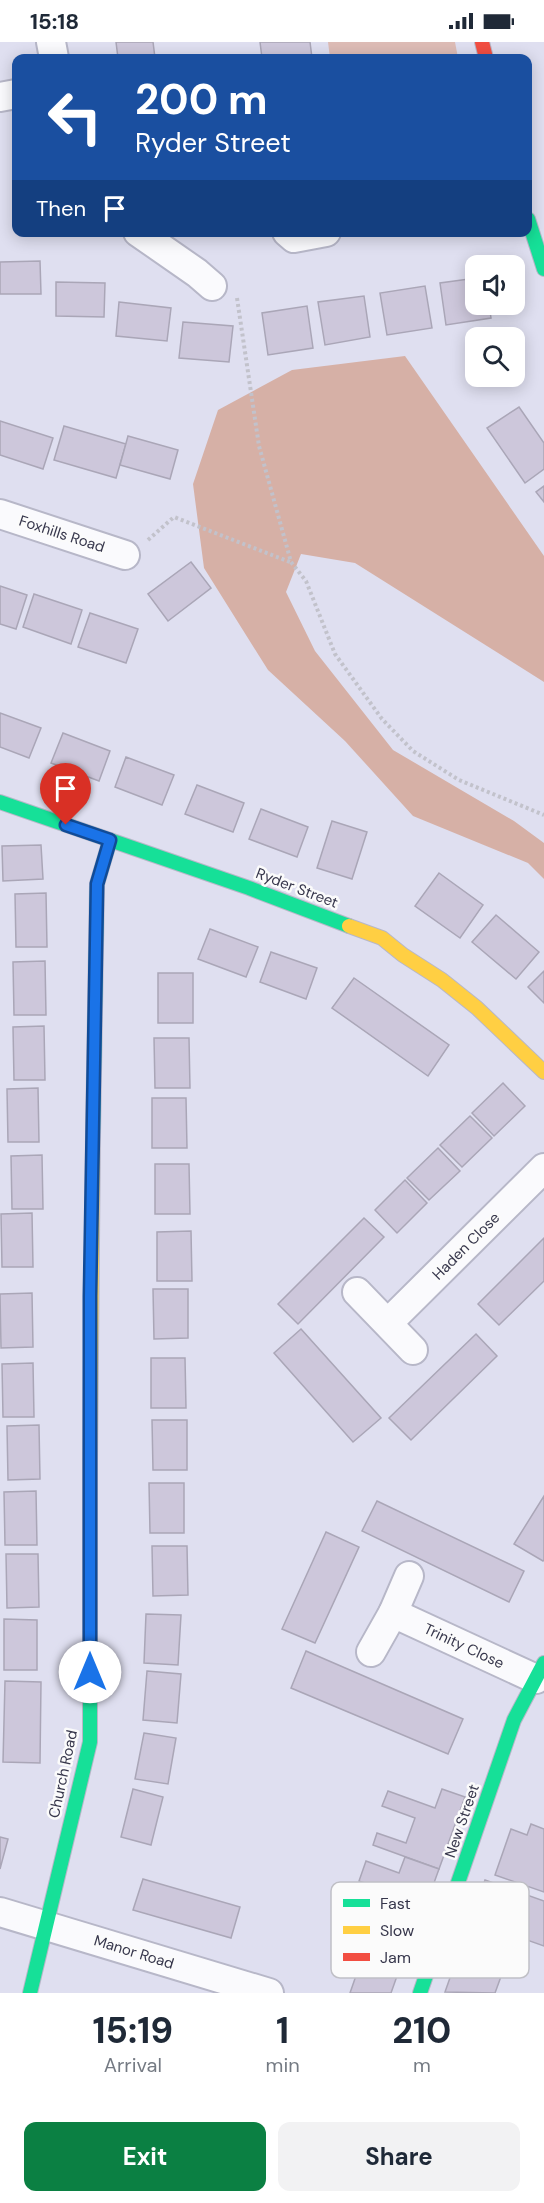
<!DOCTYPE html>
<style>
:root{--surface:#fff;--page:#f2f2f3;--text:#1f2937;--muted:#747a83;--accent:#0b8043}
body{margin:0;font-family:"DM Sans",sans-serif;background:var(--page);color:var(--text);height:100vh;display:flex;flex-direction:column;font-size:22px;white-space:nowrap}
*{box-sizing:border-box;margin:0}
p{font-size:20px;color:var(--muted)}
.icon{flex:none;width:33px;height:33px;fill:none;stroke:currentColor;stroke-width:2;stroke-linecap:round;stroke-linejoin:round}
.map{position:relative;height:1951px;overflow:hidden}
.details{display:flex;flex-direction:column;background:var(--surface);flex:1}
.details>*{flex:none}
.guide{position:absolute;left:12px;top:12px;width:520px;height:183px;border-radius:12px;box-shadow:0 3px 15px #0003;background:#1a4fa0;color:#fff;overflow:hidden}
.tools{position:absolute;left:465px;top:213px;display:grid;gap:12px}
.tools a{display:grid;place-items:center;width:60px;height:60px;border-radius:12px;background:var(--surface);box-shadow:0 3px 15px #0003;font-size:30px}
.pin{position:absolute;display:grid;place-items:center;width:51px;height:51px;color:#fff;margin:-62px -26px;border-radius:50% 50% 50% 0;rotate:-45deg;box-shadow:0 0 6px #0007}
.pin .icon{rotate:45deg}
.me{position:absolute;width:66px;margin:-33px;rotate:0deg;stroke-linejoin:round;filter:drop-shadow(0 0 4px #0008)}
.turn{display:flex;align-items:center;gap:21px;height:126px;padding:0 24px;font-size:27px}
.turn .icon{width:78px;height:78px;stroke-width:2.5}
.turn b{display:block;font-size:42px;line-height:51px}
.then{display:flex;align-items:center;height:57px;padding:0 24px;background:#0003;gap:12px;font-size:22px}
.eta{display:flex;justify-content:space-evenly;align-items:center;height:102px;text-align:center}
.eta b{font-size:36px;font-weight:700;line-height:42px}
.cta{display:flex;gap:12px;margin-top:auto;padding:12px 24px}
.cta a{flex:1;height:69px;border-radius:12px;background:var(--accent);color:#fff;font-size:24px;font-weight:700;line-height:69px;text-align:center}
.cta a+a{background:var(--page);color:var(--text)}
.status{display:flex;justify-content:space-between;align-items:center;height:42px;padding:0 30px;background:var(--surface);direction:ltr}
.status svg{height:16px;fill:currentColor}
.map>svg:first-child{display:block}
.green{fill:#ddbcb6}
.forest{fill:#d6b0a6}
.building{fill:#cdc7db;stroke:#aaa6b7;stroke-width:1.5}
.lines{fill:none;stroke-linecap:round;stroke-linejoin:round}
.street-casing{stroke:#b7b7c8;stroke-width:32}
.fast-casing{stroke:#b7b7c8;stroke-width:16}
.slow-casing{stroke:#b7b7c8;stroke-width:16}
.jam-casing{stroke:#b7b7c8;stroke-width:16}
.path{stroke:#c2c2cb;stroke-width:4;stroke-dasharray:3 3;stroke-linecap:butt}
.street{stroke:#fafafd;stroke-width:28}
.fast{stroke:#16e098;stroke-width:14}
.slow{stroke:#ffcf43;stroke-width:14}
.jam{stroke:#f24e42;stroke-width:14}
.route-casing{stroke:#114b97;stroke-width:15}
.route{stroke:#1a73e8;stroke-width:10}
.labels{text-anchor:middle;stroke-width:5;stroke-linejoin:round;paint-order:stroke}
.street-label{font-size:15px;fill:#37374c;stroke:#fbfbfb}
.key{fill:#fbfbfb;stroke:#c0c0c6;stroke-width:1.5}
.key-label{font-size:16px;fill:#37374c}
</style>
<div class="status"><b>15:18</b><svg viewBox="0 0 49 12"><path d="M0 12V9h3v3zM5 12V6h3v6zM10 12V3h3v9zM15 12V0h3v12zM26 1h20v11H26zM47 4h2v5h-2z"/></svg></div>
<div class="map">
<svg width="544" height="1951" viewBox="0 0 544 1951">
<rect width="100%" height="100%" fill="#dfdff0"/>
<polygon class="green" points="328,0 455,0 458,16 330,16"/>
<polygon class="forest" points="405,314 544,514 544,640 355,521 301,512 286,550 315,609 393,708 514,779 544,801 544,837 528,821 413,774 345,699 268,628 204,526 193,442 218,368 292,328"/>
<g class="building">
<polygon points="116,0 153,0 155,16 118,16"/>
<polygon points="260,0 310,0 312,16 262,16"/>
<polygon points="40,219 41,252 0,252 0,220"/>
<polygon points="476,236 476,262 489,262 491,276 446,283 440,241"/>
<polygon points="56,240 105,241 104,275 56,274"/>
<polygon points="425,244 432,286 387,293 380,251"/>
<polygon points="364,254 370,295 325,303 318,260"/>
<polygon points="119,260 171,266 167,299 116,294"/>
<polygon points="307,264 313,306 268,313 262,271"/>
<polygon points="183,280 233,284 229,320 179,316"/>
<polygon points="519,365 544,401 544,427 525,441 487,386"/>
<polygon points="0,379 53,396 43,427 0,413"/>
<polygon points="64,384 126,402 116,436 54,418"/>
<polygon points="128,394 178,408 170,437 120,423"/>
<polygon points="544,444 544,460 536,450"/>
<polygon points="191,520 211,546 168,579 148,552"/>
<polygon points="0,544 27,553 16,587 0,582"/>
<polygon points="34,552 82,568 71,602 23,585"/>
<polygon points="90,571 138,587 126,621 78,605"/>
<polygon points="0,671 41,686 29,716 0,705"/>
<polygon points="63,691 110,709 99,739 51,721"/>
<polygon points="126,715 174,733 162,763 115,745"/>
<polygon points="197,743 244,761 233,790 185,772"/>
<polygon points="261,767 308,785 297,815 249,797"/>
<polygon points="332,779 367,790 352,837 317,826"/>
<polygon points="41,803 43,837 3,839 2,804"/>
<polygon points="439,831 483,863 460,896 415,864"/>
<polygon points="46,851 47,905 16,905 15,852"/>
<polygon points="496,873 539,910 516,937 472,900"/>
<polygon points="210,887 258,905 246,935 198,917"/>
<polygon points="271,910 317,926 306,957 260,940"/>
<polygon points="45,919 46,973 14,973 13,920"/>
<polygon points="544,929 544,961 528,945"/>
<rect x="158" y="931" width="35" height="50"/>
<polygon points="354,936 449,1003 428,1034 332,966"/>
<polygon points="44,984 45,1038 14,1038 13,985"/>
<polygon points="154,996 189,996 190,1046 155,1046"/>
<polygon points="503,1041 525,1064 494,1094 472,1071"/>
<polygon points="38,1046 39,1100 8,1100 7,1047"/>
<polygon points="152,1056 186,1056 187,1106 152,1106"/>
<polygon points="470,1074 492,1096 462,1125 440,1103"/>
<polygon points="438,1106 460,1129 429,1158 407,1136"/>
<polygon points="42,1113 43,1167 12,1167 11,1114"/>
<polygon points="155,1122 189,1122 190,1172 155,1172"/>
<polygon points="405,1138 427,1161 397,1191 375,1168"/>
<polygon points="32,1171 33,1225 2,1225 1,1172"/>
<polygon points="364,1176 384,1195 298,1282 278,1262"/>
<polygon points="191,1189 192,1239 157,1239 157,1190"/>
<polygon points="544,1196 544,1239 499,1283 478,1262"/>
<polygon points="153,1247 188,1247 188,1296 154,1297"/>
<polygon points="32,1251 33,1305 1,1306 0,1252"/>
<polygon points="301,1287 381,1376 353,1400 274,1311"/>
<polygon points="476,1292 497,1314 411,1398 389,1376"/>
<polygon points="151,1316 185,1316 186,1366 151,1366"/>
<polygon points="33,1321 34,1375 3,1375 2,1322"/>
<polygon points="152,1378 187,1378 187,1428 153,1428"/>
<polygon points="39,1383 40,1437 8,1438 7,1384"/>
<polygon points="149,1441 184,1441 184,1491 150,1491"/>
<polygon points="36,1449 37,1503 5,1503 4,1450"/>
<polygon points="544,1454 544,1518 543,1519 514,1502"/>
<polygon points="377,1459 524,1529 509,1560 362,1489"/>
<polygon points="326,1490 359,1505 315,1601 282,1587"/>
<polygon points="152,1504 187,1504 188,1553 153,1554"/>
<polygon points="6,1512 38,1512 39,1565 7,1566"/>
<polygon points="146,1572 181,1573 178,1623 144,1621"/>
<polygon points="4,1577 37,1578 37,1628 4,1628"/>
<polygon points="306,1609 463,1677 448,1712 291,1646"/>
<polygon points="147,1629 181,1632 177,1681 143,1678"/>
<polygon points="5,1639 41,1640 40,1721 3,1720"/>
<polygon points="144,1691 176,1696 168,1742 135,1737"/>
<polygon points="133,1747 163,1755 151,1803 121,1795"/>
<polygon points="442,1747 465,1755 439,1827 373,1803 377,1791 406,1801 415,1776 382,1764 388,1749 435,1766"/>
<polygon points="531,1782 544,1787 544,1850 495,1833 511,1787 527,1793"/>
<polygon points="0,1795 8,1797 0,1827"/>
<polygon points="405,1815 439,1827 426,1863 359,1839 366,1819 399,1831"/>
<polygon points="143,1837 240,1865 231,1896 133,1868"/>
<polygon points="485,1838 544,1859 544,1904 471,1878"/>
<polygon points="383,1856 420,1869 391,1951 350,1951"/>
<polygon points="458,1913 503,1929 495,1951 445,1950"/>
</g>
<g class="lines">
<defs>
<g id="street">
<polyline points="51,0 54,16"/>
<polyline points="0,55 16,52"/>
<polyline points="138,190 197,231 212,244"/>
<polyline points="287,190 294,196 326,190"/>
<polyline points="0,472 125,513"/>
<polyline points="357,1250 413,1308"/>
<polyline points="388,1281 544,1126"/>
<polyline points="393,1571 536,1637"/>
<polyline points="371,1610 393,1571 409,1534"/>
<polyline points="0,1870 269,1951"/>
</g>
<g id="fast">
<polyline points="528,177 544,227"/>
<polyline points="0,760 249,846 349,884"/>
<polyline points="93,1093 97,842 110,798"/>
<polyline points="30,1951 90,1700 90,1419"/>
<polyline points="420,1951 514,1678 544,1621"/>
</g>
<g id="slow">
<polyline points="349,884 382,896 403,913 442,938 477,966 544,1030"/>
<polyline points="90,1419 93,1093"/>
</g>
<polyline id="jam" points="482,0 486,16"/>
</defs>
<use href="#street" class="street-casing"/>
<use href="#fast" class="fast-casing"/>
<use href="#slow" class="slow-casing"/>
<use href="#jam" class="jam-casing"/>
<g class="path">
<polyline points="237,256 259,404 291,520 306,539 335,612 382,677 413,709 459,738 544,773"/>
<polyline points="148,498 174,475 290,520"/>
</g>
<use href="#street" class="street"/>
<use href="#fast" class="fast"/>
<use href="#slow" class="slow"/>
<use href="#jam" class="jam"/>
</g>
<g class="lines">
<defs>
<polyline id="route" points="66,783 110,798 97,842 90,1254 90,1630"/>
</defs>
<use href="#route" class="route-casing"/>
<use href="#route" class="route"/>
</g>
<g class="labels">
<g class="street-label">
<text transform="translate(62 492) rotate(18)" y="5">Foxhills Road</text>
<text transform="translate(297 846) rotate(21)" y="5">Ryder Street</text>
<text transform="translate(466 1204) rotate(-45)" y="5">Haden Close</text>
<text transform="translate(464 1604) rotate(25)" y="5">Trinity Close</text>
<text transform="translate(63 1732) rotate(-78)" y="5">Church Road</text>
<text transform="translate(462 1779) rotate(-71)" y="5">New Street</text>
<text transform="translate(134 1910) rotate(17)" y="5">Manor Road</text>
</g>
</g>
<rect x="331" y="1840" width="198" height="96" rx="9" class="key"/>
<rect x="343" y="1857" width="27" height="8" fill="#16e098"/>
<rect x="343" y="1884" width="27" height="8" fill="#ffcf43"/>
<rect x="343" y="1911" width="27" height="8" fill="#f24e42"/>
<g class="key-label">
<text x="380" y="1867">Fast</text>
<text x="380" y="1894">Slow</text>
<text x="380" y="1921">Jam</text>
</g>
</svg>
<div class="tools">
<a><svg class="icon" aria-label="sound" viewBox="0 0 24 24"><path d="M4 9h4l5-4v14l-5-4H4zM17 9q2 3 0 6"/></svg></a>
<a><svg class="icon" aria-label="search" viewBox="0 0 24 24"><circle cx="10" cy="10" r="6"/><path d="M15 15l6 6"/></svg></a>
</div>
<div class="pin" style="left:66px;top:783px;background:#d93025"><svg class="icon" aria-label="arrive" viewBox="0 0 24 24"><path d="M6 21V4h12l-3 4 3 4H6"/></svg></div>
<svg class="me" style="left:90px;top:1630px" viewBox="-20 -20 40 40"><circle r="19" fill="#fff"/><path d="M0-13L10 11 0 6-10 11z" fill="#1a73e8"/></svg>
<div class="guide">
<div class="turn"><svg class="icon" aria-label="left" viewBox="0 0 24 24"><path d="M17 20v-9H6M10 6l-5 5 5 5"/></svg><div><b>200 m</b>Ryder Street</div></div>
<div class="then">Then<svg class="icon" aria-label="arrive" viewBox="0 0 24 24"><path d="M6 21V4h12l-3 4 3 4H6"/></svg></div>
</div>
</div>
<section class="details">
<div class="eta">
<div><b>15:19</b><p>Arrival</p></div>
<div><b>1</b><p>min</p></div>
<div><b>210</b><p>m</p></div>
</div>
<div class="cta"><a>Exit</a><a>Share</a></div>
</section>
